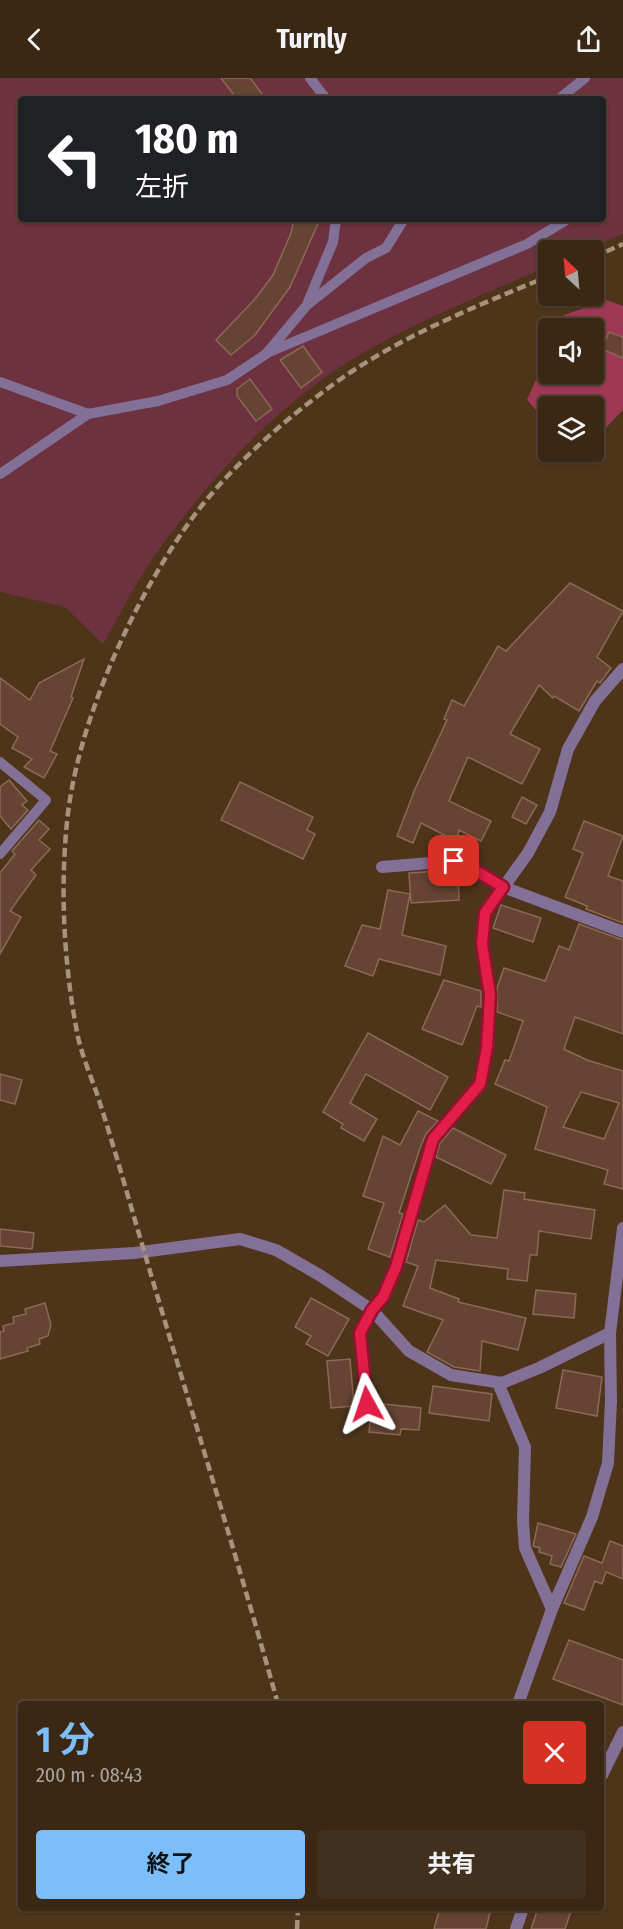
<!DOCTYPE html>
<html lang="ja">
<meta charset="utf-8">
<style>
:root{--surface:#3a2814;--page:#41301d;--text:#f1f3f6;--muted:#aba6a0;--line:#544434;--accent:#7cbef9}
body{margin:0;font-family:"Fira Sans Condensed","Noto Sans JP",sans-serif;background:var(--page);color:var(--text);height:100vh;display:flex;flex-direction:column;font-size:22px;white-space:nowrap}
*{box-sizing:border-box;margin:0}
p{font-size:20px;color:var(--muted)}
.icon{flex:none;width:33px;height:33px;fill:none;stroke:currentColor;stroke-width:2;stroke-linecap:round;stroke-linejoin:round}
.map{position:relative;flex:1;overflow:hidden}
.side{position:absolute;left:18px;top:1623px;width:586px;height:210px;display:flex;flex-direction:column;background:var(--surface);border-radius:6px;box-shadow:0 2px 4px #0004,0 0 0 2px var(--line)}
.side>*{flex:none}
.top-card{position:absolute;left:18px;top:18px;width:588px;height:126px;border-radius:6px;box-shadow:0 2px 4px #0004,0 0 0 2px var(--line);background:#202124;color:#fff;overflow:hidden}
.needle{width:39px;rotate:334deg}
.controls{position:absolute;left:538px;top:162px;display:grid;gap:12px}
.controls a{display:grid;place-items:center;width:66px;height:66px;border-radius:6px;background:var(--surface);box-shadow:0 2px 4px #0004,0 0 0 2px var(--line);font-size:30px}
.pin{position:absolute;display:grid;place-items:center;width:51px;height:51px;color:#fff;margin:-26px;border-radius:12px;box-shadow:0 3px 9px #0006}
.me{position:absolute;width:66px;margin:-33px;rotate:355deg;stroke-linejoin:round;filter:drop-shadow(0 0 4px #0008)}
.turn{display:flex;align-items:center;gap:21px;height:126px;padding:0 18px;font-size:27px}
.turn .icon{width:78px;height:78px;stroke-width:2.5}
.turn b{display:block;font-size:42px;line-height:51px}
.round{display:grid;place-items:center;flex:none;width:63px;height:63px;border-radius:6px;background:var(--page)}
.head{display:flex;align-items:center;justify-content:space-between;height:102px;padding:0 18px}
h1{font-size:36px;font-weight:700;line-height:45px;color:var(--accent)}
.cta{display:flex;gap:12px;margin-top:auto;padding:12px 18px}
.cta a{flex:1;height:69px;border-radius:6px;background:var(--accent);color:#111;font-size:24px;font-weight:700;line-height:69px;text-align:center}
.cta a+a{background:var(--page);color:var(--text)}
header{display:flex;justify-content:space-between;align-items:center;height:78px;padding:0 18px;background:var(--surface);font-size:27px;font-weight:700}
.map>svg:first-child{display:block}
.green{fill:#6d313f;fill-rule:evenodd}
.forest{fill:#9e3854}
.building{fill:#664434;stroke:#8c6857;stroke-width:1.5;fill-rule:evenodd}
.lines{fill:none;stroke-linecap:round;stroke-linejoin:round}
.service{stroke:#837097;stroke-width:10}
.minor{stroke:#837097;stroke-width:12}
.rail{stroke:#a6927d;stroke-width:4.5;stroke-dasharray:9 4.5;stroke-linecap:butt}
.route-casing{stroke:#92132f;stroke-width:15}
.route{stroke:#e11d48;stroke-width:10}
</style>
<header><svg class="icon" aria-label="back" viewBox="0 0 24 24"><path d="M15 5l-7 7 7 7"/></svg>Turnly<svg class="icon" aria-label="share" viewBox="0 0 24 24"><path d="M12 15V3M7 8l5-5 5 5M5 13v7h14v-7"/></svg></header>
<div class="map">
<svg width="623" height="1851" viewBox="0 0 623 1851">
<rect width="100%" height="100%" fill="#4e351a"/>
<path class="green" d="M0,0H623V156L585,172H549V188C491,213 431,237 375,268C285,317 209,399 151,483C133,509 119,539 103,566L65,529L0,514ZM21,21H603V141H21Z"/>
<polygon class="forest" points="606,222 623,228 623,332 595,361 594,328 549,328 549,347 527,322 549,272 549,296 594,296 594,250 558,250 564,237"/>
<g class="building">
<polygon points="221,0 250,0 266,21 237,21"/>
<polygon points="294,141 320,141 290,209 255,257 231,277 216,262 255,221 273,197 291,155"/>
<polygon points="609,254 623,259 623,280 602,271"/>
<polygon points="303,268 322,294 301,310 280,282"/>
<polygon points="250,301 272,331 256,343 237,318 237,311"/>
<polygon points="570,505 623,533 597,579 611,590 600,605 597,603 579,633 554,618 553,620 539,607 510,656 540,671 522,706 468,679 449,723 491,743 481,763 459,752 456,763 421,745 413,765 397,758 415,711 447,642 444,641 452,622 464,628 498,568 506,573"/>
<polygon points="84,581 71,619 73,620 50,673 57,676 44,700 24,689 32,681 12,670 18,659 0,646 0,600 30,622 39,605"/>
<polygon points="9,702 27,723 22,727 28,732 11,751 0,738 0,709"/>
<polygon points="240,704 313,739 307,752 315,756 303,781 221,742"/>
<polygon points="522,719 537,727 526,746 512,739"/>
<polygon points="39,742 49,751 39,762 50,771 31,792 36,797 10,833 21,839 0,876 0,795 15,776 12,773"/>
<polygon points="584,743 623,758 608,798 623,803 623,845 586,831 587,828 565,819 583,775 573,771"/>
<polygon points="455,792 458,794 459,822 411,825 409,795"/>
<polygon points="388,812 410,816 402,857 446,868 440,897 379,881 373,898 345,888 362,847 380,851"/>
<polygon points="501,827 541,840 533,864 493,850"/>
<path d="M579,846L623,862V956L575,939L564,971L587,982L623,993V1111L604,1106L608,1092L535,1071L547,1029L495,1006L505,982L509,983L523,943L497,934V910L504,890L545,903L559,868L569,872ZM581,1014L619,1025L604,1061L563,1049Z"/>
<polygon points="444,902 481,913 481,929 477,928 462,967 422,951"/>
<polygon points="368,955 448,999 430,1032 366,996 350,1025 377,1041 364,1063 341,1050 343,1046 323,1034"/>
<polygon points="0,996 22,1002 15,1026 0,1022"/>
<polygon points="418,1033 438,1043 426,1056 420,1070 399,1135 403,1136 390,1179 368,1171 384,1125 363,1118 383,1058 400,1067"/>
<polygon points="453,1050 506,1077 491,1106 436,1079 440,1065"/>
<polygon points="504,1112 525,1115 524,1121 595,1132 591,1161 539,1153 537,1177 530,1177 527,1203 507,1201 508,1191 436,1182 430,1210 459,1221 458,1224 526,1240 518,1272 482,1263 480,1293 454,1289 427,1274 443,1242 403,1228 418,1188 406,1184 418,1142 424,1144 445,1127 471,1157 497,1160"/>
<polygon points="0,1151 34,1155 32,1171 0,1168"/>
<polygon points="536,1212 576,1216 574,1240 533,1236"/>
<polygon points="311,1220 349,1241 328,1278 306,1266 311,1258 295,1249"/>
<polygon points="45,1225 51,1247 48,1258 39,1261 40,1266 27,1270 28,1273 0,1281 0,1254 4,1253 3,1248 14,1245 13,1239 26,1236 25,1231"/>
<polygon points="350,1281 354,1328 331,1330 327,1283"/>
<polygon points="563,1292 602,1299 597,1338 556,1330"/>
<polygon points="433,1308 492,1316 489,1343 429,1335"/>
<polygon points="375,1325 421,1330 419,1352 401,1351 400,1357 369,1354 371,1333"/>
<polygon points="538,1445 576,1456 561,1489 550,1486 552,1478 539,1474 540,1470 533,1468"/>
<polygon points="610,1463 623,1468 623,1501 606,1494 602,1506 595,1503 584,1532 564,1525 584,1478 602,1485"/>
<polygon points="569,1562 623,1582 623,1627 553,1601"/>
<polygon points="440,1830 491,1830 486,1851 434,1851"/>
<polygon points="538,1830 572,1830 565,1851 531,1851"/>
</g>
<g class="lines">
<g class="service">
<polyline points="310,0 326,21"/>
<polyline points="559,21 585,0"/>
<polyline points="308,224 333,164 336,141"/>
<polyline points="267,275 527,166 568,141"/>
<polyline points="0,304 88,336 158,323 227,302 266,276 307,227 366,180 386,170 404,141"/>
<polyline points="0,396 88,336"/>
<polyline points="0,684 46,722 0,776"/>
</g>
<g class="minor">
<polyline points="382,789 454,783 473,791 503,809 623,854"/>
<polyline points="0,1183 134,1175 240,1161 276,1172 321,1198 372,1232 409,1273 451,1297 502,1305 539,1290 610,1255"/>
<polyline points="498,1305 525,1369 523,1443 525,1470 552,1531"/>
<polyline points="367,1326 360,1255 372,1232 383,1219 396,1189 433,1061 480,1006 487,970 490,917 482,866 485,835 528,775 550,734 568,671 595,623 623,591"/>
<polyline points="518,1626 552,1531 592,1439 608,1385 611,1323 610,1255 623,1150"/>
<polyline points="602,1697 623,1654"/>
<polyline points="516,1851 523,1830"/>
</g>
<g class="rail">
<polyline points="594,179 623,166"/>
<path d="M278,1626C232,1461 180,1297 132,1132C121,1094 110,1056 98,1019C91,998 81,976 77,954C64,887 60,812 67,744C77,643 135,517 196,435C233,387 282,344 331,308C396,260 474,229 549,198"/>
<polyline points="297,1851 298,1830"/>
</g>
</g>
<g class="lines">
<defs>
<polyline id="route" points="367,1326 360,1255 372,1232 383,1219 396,1189 433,1061 480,1006 487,970 490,917 482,866 485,835 503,809 473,791 454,783"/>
</defs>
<use href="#route" class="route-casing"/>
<use href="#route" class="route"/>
</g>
</svg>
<div class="controls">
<a><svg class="needle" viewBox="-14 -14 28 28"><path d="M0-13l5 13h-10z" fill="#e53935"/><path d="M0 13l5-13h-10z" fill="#aba6a0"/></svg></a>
<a><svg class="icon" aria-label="sound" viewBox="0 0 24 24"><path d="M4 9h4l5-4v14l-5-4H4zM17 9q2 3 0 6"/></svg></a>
<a><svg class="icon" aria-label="layers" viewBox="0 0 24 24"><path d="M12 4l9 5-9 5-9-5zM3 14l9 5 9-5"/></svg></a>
</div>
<div class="pin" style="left:454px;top:783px;background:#d93025"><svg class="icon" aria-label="arrive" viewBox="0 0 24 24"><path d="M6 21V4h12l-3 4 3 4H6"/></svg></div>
<svg class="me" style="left:367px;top:1326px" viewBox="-20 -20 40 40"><path d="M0-17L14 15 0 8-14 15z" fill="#e11d48" stroke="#fff" stroke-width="4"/></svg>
<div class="top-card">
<div class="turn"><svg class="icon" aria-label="left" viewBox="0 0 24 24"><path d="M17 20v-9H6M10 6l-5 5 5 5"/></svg><div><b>180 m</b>左折</div></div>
</div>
<section class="side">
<div class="head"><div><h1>1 分</h1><p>200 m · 08:43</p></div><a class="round" style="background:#d93025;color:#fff"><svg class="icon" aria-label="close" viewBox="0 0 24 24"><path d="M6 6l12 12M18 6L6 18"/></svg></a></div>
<div class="cta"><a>終了</a><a>共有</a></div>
</section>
</div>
